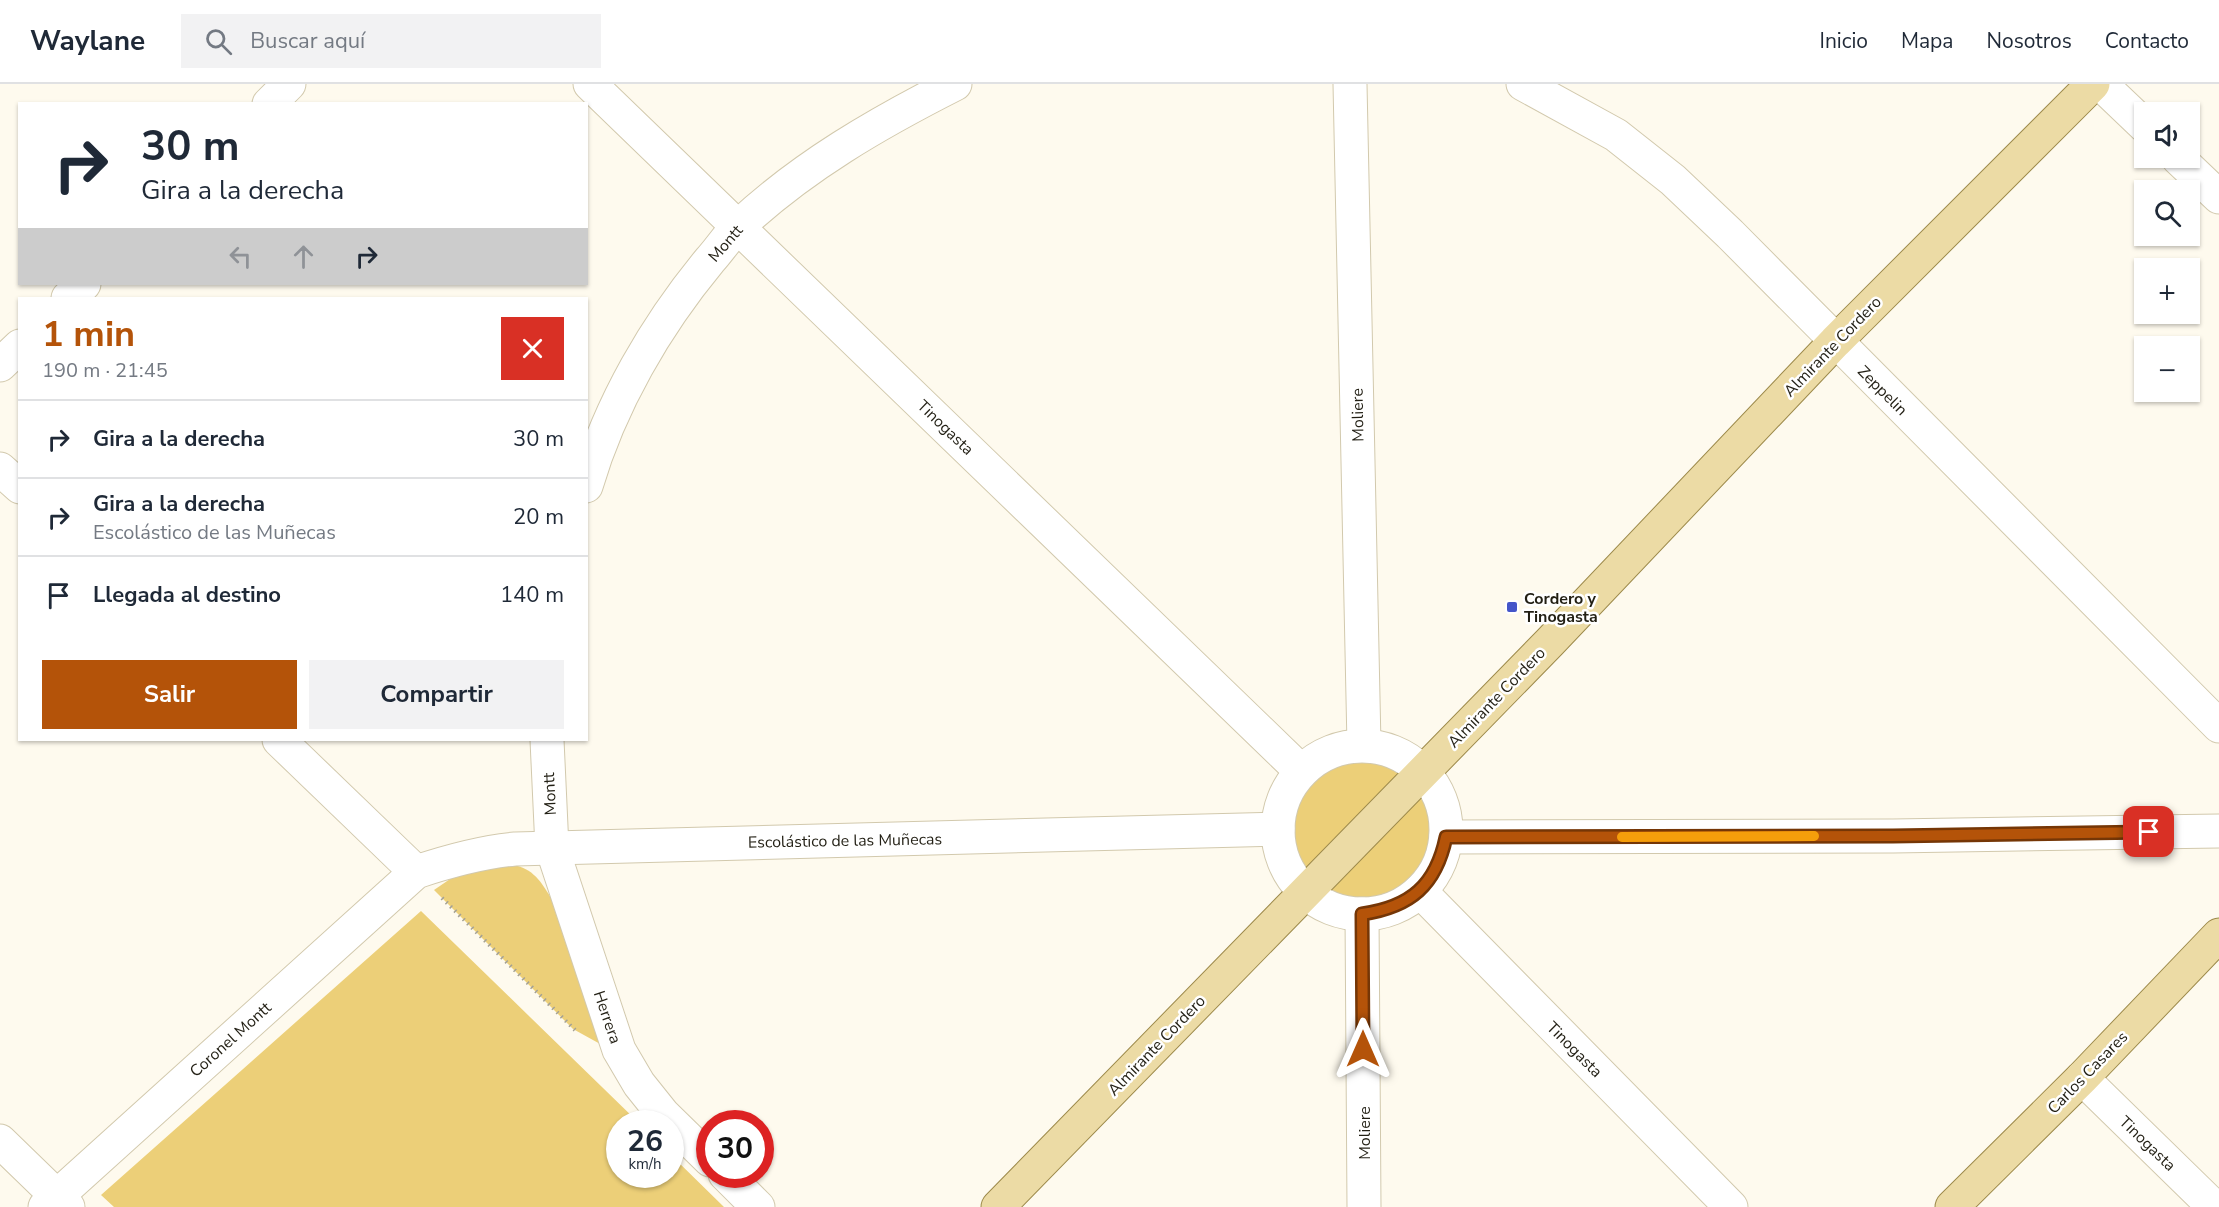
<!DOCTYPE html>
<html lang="es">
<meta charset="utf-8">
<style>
:root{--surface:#fff;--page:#f2f2f3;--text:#1f2937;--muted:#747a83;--line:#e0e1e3;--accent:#b45309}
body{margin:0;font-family:"Nunito Sans",sans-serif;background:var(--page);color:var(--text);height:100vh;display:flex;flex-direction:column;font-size:22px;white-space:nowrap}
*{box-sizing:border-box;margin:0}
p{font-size:20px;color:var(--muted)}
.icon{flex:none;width:33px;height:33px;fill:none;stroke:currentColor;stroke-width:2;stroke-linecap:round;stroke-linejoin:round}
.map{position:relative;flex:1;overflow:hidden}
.side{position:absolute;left:18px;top:213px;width:570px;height:444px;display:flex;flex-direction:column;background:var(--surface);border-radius:0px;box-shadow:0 2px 4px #0004}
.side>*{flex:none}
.top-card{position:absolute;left:18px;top:18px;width:570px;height:183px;border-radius:0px;box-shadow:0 2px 4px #0004;background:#fff;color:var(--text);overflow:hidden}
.controls{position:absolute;left:2134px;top:18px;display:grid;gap:12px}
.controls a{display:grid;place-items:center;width:66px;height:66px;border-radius:0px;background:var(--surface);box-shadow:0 2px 4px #0004;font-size:30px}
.speed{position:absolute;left:606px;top:1026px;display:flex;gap:12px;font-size:30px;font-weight:700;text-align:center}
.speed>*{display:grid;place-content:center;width:78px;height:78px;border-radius:50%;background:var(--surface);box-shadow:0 2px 4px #0004;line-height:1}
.speed small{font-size:15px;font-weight:400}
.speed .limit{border:9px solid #d22;background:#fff;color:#111}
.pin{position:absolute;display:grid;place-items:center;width:51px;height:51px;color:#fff;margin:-26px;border-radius:12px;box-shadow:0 3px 9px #0006}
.me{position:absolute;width:66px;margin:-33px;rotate:0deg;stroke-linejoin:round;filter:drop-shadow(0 0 4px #0008)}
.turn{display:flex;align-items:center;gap:21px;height:126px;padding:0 24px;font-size:27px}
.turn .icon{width:78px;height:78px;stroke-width:2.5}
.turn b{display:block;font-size:42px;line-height:51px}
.lanes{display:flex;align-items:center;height:57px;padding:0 24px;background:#0003;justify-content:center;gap:30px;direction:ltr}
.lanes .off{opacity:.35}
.round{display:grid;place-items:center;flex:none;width:63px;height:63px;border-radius:0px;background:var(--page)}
.head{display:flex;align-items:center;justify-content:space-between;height:102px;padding:0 24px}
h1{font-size:36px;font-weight:700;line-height:45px;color:var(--accent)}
.cta{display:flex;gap:12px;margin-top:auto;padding:12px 24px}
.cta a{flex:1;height:69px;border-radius:0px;background:var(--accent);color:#fff;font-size:24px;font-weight:700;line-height:69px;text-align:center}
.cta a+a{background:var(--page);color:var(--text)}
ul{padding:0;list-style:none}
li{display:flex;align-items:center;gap:18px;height:78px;padding:0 24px;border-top:2px solid var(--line)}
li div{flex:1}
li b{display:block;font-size:22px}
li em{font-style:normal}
header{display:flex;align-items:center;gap:36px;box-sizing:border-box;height:84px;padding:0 30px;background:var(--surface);border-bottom:2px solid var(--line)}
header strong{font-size:28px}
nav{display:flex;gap:33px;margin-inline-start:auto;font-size:21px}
.search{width:420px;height:54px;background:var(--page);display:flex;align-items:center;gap:15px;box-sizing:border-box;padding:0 21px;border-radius:0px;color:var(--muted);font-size:22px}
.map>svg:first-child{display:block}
.green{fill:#eccf78}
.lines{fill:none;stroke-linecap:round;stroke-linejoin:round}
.minor-casing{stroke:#d2c9ad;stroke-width:35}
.major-casing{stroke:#9d8a4b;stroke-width:35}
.path{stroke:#a4a195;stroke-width:4;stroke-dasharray:1.5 4.5;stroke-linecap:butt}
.minor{stroke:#fff;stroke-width:33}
.major{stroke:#ecdba5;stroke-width:33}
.route-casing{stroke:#753606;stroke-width:15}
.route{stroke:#b45309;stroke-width:10}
.slow{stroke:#f59e0b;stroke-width:10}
.poi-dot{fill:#4455c9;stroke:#fff;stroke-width:2}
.labels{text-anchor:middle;stroke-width:5;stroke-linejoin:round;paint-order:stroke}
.street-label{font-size:16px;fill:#221f14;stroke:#fff}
.poi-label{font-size:16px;font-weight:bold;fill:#221f14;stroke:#fff;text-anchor:start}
</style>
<header>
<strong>Waylane</strong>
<div class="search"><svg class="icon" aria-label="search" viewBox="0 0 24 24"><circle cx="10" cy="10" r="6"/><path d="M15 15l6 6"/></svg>Buscar aquí</div>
<nav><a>Inicio</a><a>Mapa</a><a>Nosotros</a><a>Contacto</a></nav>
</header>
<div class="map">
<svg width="2219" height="1123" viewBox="0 0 2219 1123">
<rect width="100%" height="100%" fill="#fefaee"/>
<g class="green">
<path d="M1364,675L1387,679L1407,691L1306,794C1271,734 1295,683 1364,675Z"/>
<path d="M1420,703C1423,709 1429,716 1432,723C1451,770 1412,825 1361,822C1345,821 1332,814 1319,806Z"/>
<path d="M508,780C531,783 539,794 551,814L602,961L573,945L434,806L453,793Z"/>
<polygon points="421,827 639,1039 620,1040 620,1090 670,1090 671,1071 724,1123 114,1123 101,1111"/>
</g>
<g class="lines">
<defs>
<g id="minor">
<polyline points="590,0 1301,687"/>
<polyline points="1350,0 1364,661"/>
<polyline points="1523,0 1616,51 1673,96 1730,150 2219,642"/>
<polyline points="2101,0 2145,42"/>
<polyline points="269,20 289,0"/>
<polyline points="2178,74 2219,113"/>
<polyline points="68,214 84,200"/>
<polyline points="0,281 20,262"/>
<polyline points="0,385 20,403"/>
<path d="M586,402C610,320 656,241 710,176C720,165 728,152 739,142C803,82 878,39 955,0"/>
<polyline points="279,656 416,788"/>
<polyline points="547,656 552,764 619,966 639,1000 663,1030 710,1076"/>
<circle cx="1362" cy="746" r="84"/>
<polyline points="1446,753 1893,752 2219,747"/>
<polyline points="1420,807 1731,1123"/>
<polyline points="1362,830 1364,1123"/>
<polyline points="2082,994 2214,1123"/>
<polyline points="0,1057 68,1123"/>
<polyline points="725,1090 758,1123"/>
<path d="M45,1123L416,788C449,777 481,768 515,765L1278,745"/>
</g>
<g id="major">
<polyline points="998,1123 1550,558 1835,258 2093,0"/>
<polyline points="1952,1123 2082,994 2219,851"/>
</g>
</defs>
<use href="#minor" class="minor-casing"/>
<use href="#major" class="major-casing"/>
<polyline class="path" points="442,814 575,946"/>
<use href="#minor" class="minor"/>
<use href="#major" class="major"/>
</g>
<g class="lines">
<defs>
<path id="route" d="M1363,965L1362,830C1411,823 1436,801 1446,753L1893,752L2149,748"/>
</defs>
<use href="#route" class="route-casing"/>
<use href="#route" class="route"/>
<polyline class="slow" points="1622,753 1814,752"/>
</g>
<rect class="poi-dot" x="1506" y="517" width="12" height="12" rx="3"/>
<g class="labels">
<g class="street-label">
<text transform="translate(725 159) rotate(-49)" y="6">Montt</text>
<text transform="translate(1832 262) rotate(-46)" y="6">Almirante Cordero</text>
<text transform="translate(1883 306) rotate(45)" y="6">Zeppelin</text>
<text transform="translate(1357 331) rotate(-91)" y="6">Moliere</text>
<text transform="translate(946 343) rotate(44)" y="6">Tinogasta</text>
<text transform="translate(1496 613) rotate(-46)" y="6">Almirante Cordero</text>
<text transform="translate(549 710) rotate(-93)" y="6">Montt</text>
<text transform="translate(845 756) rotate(-1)" y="6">Escolástico de las Muñecas</text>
<text transform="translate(608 933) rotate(71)" y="6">Herrera</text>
<text transform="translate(230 955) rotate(-42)" y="6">Coronel Montt</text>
<text transform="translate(1156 961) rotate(-46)" y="6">Almirante Cordero</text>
<text transform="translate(1575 965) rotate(45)" y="6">Tinogasta</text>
<text transform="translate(2087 988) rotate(-46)" y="6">Carlos Casares</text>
<text transform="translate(1364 1049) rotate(-90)" y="6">Moliere</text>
<text transform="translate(2148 1059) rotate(44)" y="6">Tinogasta</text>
</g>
<g class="poi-label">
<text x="1524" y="520">Cordero y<tspan x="1524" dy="18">Tinogasta</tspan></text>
</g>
</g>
</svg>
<div class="controls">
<a><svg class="icon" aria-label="sound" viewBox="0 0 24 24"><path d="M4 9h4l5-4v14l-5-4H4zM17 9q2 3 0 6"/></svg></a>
<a><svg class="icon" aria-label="search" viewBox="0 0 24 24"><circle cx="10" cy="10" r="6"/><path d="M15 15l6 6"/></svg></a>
<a>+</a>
<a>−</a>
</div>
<div class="speed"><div>26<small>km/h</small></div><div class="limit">30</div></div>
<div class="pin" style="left:2149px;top:748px;background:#d93025"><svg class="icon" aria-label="arrive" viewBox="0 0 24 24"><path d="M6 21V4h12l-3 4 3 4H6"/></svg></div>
<svg class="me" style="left:1363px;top:965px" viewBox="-20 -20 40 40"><path d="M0-17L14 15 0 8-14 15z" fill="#b45309" stroke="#fff" stroke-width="4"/></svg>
<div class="top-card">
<div class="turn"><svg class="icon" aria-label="right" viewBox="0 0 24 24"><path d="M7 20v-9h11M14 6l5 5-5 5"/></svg><div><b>30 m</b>Gira a la derecha</div></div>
<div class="lanes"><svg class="icon off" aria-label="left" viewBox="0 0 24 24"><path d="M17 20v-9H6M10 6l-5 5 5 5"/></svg><svg class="icon off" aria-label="ahead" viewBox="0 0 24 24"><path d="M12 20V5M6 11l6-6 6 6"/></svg><svg class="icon" aria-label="right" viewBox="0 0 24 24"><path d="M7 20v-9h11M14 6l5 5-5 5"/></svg></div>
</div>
<section class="side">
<div class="head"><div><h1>1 min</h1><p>190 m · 21:45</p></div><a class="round" style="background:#d93025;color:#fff"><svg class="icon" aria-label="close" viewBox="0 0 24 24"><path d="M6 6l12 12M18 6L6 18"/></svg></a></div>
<ul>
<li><svg class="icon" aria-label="right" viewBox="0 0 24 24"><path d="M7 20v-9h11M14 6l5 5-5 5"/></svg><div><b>Gira a la derecha</b></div><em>30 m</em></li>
<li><svg class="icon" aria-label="right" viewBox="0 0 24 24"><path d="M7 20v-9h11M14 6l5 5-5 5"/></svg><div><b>Gira a la derecha</b><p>Escolástico de las Muñecas</p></div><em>20 m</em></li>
<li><svg class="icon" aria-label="arrive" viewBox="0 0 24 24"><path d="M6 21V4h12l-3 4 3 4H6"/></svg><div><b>Llegada al destino</b></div><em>140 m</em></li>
</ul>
<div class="cta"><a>Salir</a><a>Compartir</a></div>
</section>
</div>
